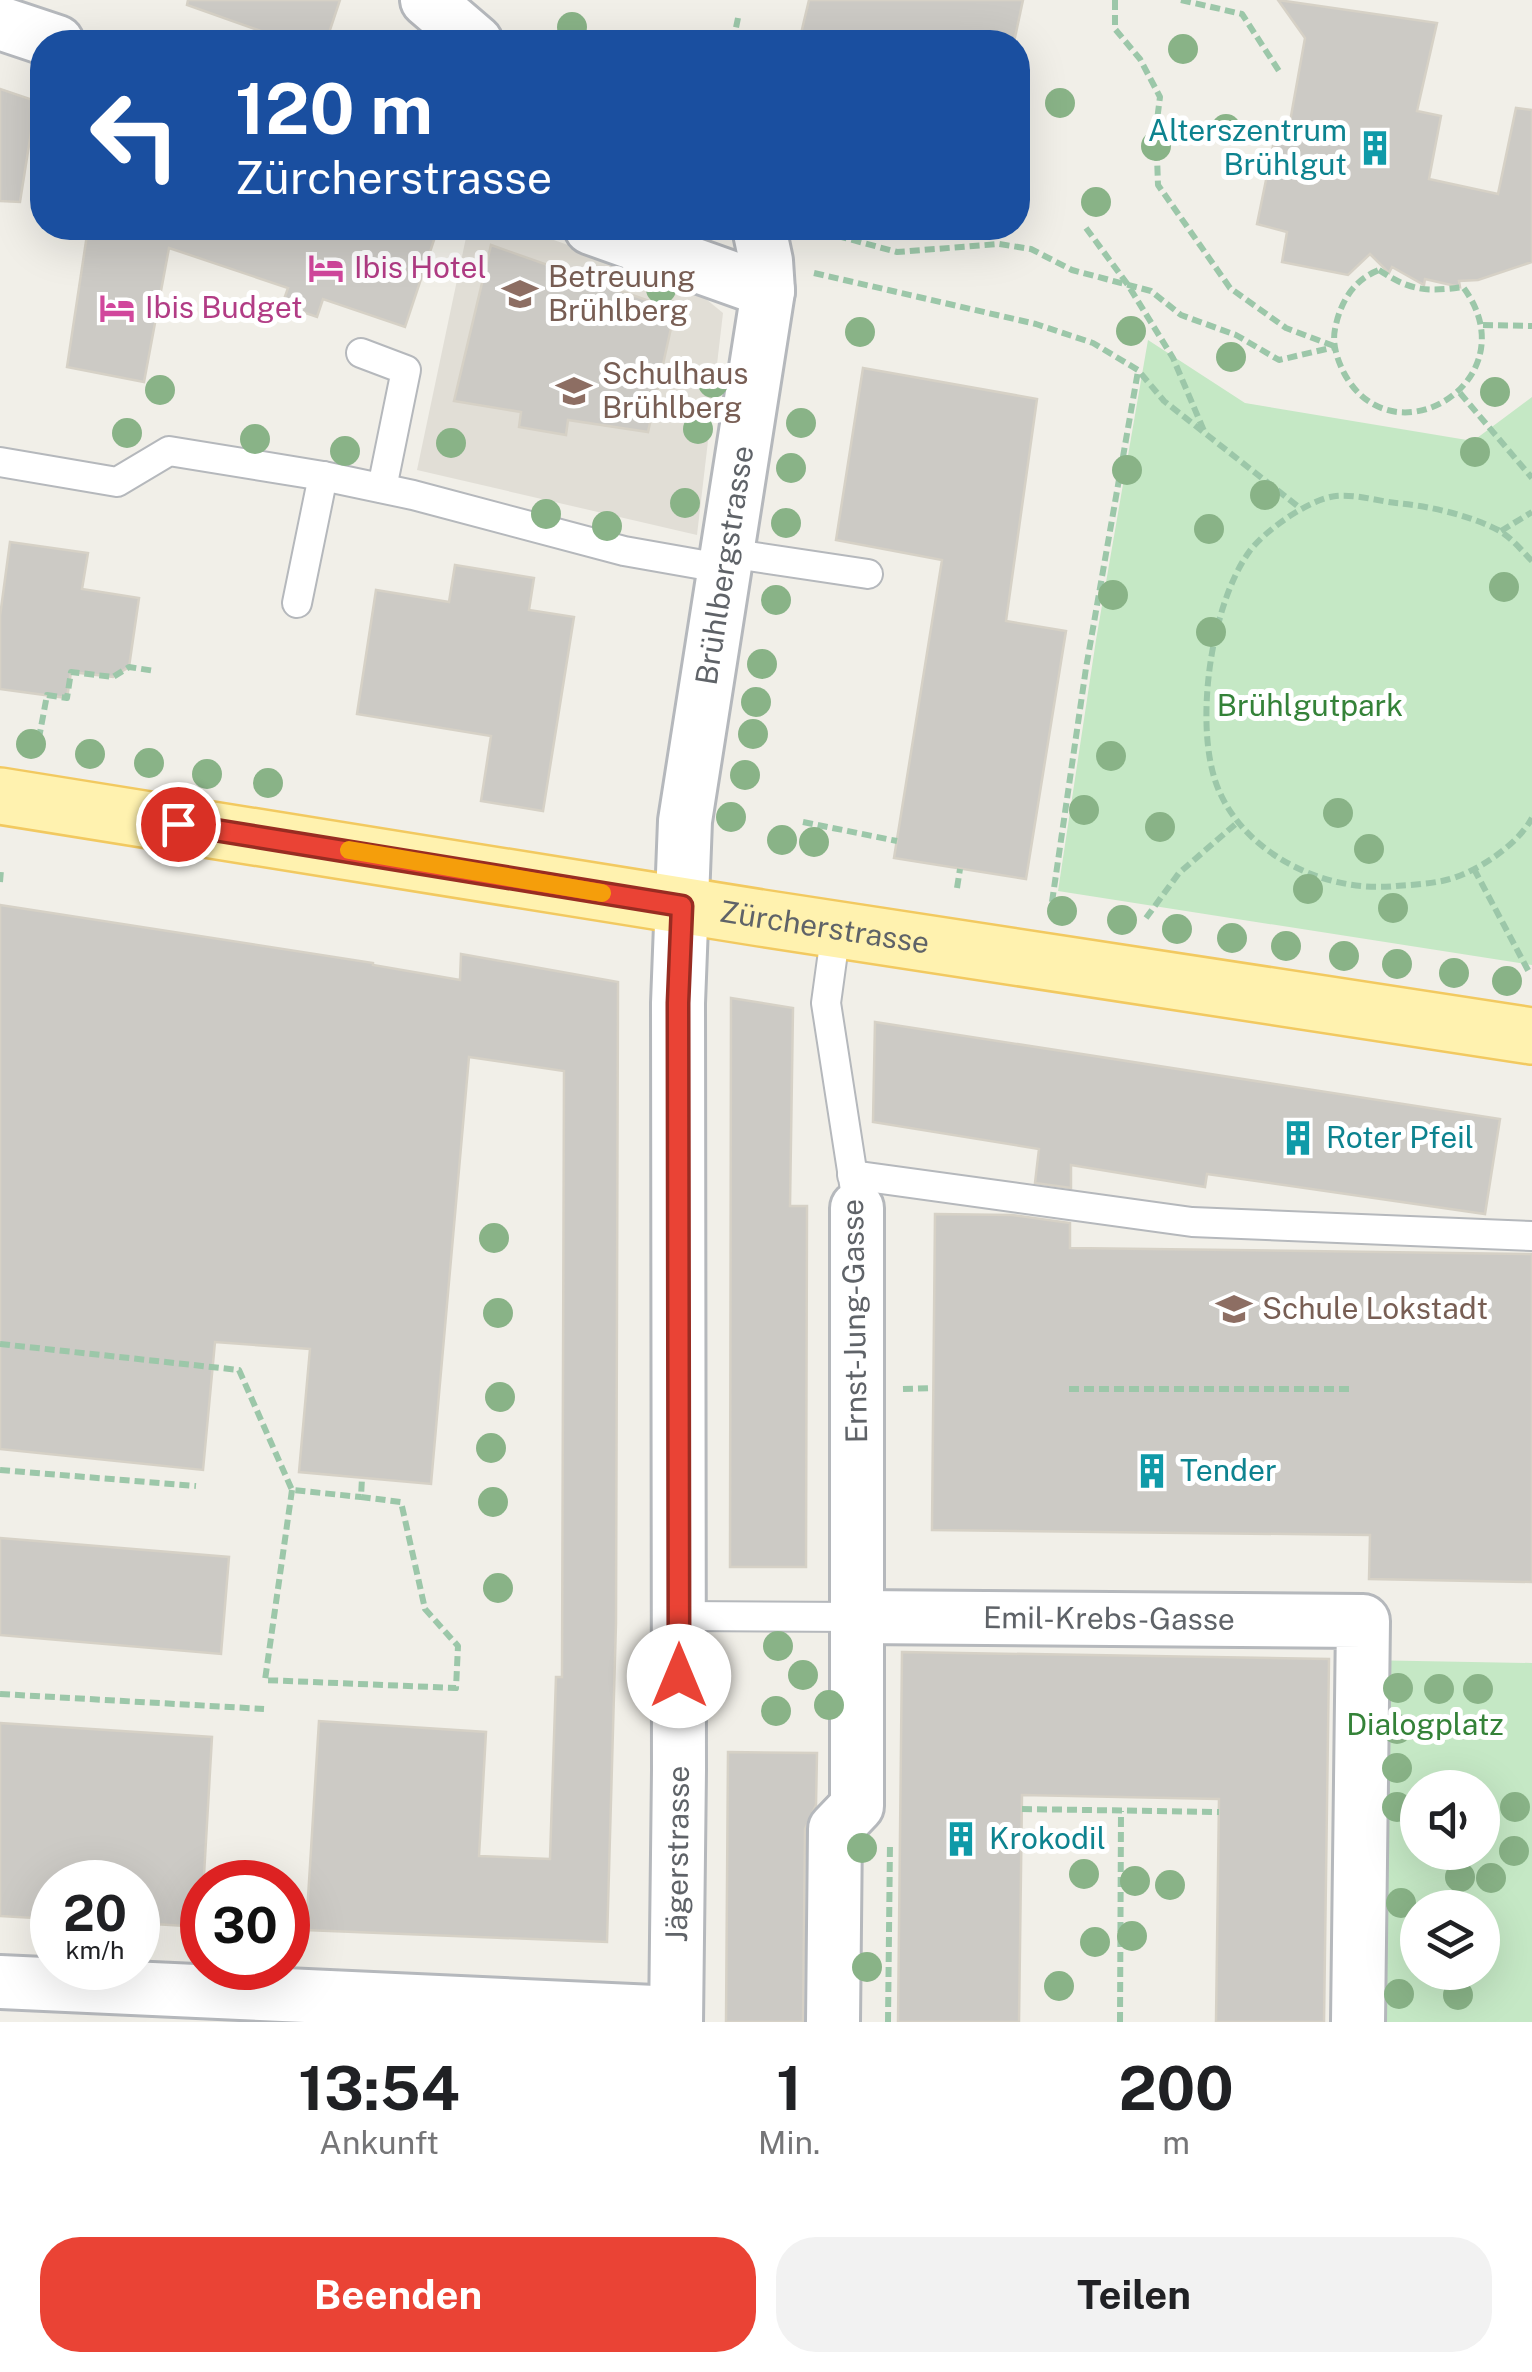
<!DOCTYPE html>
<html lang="de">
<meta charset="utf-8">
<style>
:root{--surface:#fff;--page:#f2f2f2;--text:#202124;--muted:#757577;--accent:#ea4335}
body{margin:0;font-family:"Public Sans",sans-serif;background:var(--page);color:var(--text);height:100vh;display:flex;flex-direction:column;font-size:38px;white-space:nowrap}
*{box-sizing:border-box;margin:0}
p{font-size:32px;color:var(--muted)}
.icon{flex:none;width:55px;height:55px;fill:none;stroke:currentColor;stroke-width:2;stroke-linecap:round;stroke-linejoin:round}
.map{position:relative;height:2022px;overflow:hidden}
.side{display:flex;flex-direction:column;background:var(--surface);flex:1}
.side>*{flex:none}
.guide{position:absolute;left:30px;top:30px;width:1000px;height:210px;border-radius:40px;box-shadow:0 10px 40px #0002;background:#1a4fa0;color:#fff;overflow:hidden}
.controls{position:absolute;left:1400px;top:1770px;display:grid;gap:20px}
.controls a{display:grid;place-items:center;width:100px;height:100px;border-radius:50%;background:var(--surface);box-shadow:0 10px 40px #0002;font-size:50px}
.speed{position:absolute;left:30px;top:1860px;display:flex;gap:20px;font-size:50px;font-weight:700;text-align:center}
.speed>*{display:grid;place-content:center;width:130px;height:130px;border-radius:50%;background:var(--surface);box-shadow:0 10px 40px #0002;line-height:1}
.speed small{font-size:25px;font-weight:400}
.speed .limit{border:15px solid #d22;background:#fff;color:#111}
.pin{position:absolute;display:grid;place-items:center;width:85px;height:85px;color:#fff;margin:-42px;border:5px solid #fff;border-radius:50%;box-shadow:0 2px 10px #0007}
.me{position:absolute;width:110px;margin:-55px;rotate:0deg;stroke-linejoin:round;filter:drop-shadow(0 0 8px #0008)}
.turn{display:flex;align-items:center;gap:35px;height:210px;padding:0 40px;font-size:45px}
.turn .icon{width:130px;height:130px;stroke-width:2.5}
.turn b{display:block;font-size:70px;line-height:85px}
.eta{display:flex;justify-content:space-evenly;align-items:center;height:170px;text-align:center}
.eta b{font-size:60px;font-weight:700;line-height:70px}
.primary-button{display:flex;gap:20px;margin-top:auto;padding:20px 40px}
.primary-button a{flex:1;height:115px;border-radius:40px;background:var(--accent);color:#fff;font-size:40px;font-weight:700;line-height:115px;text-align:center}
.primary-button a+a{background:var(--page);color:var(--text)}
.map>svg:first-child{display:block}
.education{fill:#e1ded6}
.green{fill:#c5e8c5;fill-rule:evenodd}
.building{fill:#cccac5;stroke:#d6d1c6;stroke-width:2.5}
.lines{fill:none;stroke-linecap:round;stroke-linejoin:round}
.lane-casing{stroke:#b5b8bc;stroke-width:32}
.street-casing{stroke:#b5b8bc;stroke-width:58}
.primary-casing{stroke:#f2c960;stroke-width:60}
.path{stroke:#9cc7a9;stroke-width:6;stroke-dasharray:10 5;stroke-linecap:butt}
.lane{stroke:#fff;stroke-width:28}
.street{stroke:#fff;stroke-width:52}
.primary{stroke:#fff2af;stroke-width:55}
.tree{fill:#89b387}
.route-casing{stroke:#982c22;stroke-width:25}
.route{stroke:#ea4335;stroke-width:18}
.slow{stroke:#f59e0b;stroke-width:18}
.labels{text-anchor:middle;stroke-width:10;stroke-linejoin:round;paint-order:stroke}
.culture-label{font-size:30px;fill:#0d838f;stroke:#fff;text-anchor:start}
.hotel-label{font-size:30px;fill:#b23c85;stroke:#fff;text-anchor:start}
.education-label{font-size:30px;fill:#785e54;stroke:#fff;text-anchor:start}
.street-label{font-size:30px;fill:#5f6368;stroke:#fff}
.park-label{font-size:30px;fill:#348238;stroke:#fff}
</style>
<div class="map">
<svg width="1532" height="2022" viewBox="0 0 1532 2022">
<rect width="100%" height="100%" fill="#f1efe8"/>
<polygon class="education" points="468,228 520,228 695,290 723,313 697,535 417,470"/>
<g class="green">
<polygon points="1148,340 1245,403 1473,441 1532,397 1532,965 1058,891 1096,640"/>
<path d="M1362,1660L1532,1663V2022H1358ZM1418,1788H1482V1852H1418ZM1418,1908H1482V1972H1418Z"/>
</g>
<g class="building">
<polygon points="188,0 340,0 326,42 292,42 187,5"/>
<polygon points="809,0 1023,0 1014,42 799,42"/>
<polygon points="1278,0 1437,23 1417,111 1441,116 1429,179 1498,194 1516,108 1532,110 1532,262 1478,280 1459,281 1460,287 1425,279 1424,285 1392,267 1389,273 1370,254 1348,275 1282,262 1287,232 1257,224 1274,141 1286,144 1305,38"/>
<polygon points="0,89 36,101 20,202 0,201"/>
<polygon points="88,228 438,228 405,327 323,299 317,317 282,305 288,288 169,248 144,382 67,367"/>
<polygon points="491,245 675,310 648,432 568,420 566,435 519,427 521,412 454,401"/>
<polygon points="863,368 1037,399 1006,621 1066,631 1026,879 894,858 942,560 836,540"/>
<polygon points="10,542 88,553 82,589 139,598 129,667 113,677 71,672 67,698 0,689 0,616"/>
<polygon points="455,565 534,578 529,610 574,617 543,811 481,801 491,736 357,714 376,590 449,602"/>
<polygon points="0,905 373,963 373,965 460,980 461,954 618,982 616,1623 607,1942 306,1930 319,1721 486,1732 479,1856 550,1859 556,1677 562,1677 564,1071 469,1057 431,1484 299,1472 310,1349 215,1342 203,1470 0,1449"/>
<polygon points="731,998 793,1008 790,1206 807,1206 806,1567 730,1567"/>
<polygon points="875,1022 1500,1119 1485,1214 1207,1174 1205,1187 1071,1165 1071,1188 1035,1183 1039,1149 873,1122"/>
<polygon points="935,1214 1012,1215 1070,1223 1070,1248 1532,1254 1532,1582 1369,1579 1370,1535 932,1530"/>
<polygon points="0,1538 229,1557 221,1654 0,1635"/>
<polygon points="902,1652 1329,1659 1324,2022 1216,2022 1219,1799 1022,1795 1019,2022 898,2022"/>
<polygon points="0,1723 212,1737 201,1927 138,1923 138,1882 52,1882 52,1919 0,1916"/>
<polygon points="728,1752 817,1753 816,1805 805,1829 803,2022 726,2022"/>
</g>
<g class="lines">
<defs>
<g id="lane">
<polyline points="361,353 406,370 382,488"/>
<polyline points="0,462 117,482 169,451 323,476 413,495 624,551 726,569"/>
<polyline points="728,553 868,574"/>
<polyline points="297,603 323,476"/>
<polyline points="836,930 826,1003 855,1190"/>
<polyline points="852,1175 1192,1222 1532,1236"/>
<polyline points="679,1616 857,1617"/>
</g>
<g id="street">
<polyline points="427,0 476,42"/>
<polyline points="0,23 57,42"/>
<polyline points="591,228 768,291"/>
<path id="s1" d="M857,1617L1363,1621L1358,2022"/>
<polyline points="0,1982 676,2013"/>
<path id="s2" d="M676,2022L679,1770L678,1003L685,821L768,291L766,261L759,228"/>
<polyline points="833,2022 835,1829 857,1806 857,1208"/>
</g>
<g id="primary">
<path id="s3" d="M0,796L761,918L1532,1036"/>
</g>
</defs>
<use href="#lane" class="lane-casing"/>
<use href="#street" class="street-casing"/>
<use href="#primary" class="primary-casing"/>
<g class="path">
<polyline points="1115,0 1115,29 1140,59 1160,97 1156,128 1158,185 1230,288 1286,328 1334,346"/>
<polyline points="1181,0 1242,14 1281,74"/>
<polyline points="733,42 738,18"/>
<polyline points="808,228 897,252 999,244 1031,249 1072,270 1151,291 1181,315 1236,335 1279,360 1335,347"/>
<polyline points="1086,228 1128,285 1173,358 1204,431"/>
<path d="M1379,270C1410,291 1427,292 1463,287C1532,379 1393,465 1344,373C1337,359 1332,344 1335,329C1340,303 1353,280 1379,270Z"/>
<polyline points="814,273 1036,324 1093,343 1138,370 1164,401 1300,508"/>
<polyline points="1483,325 1532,326"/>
<polyline points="1460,393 1532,478"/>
<polyline points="1501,531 1532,512"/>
<path d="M1532,561C1522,551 1511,537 1498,530C1469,515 1429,506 1396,503C1378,501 1355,494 1336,496C1309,499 1264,531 1249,552C1210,606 1192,733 1220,793C1250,858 1329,893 1396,886C1411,885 1427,884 1442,881C1473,875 1517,846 1532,818"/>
<polyline points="36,754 47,695 67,698 71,672 113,677 129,667 155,671"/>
<polyline points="803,822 897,841"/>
<polyline points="1474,869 1530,974"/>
<polyline points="0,882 1,870"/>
<polyline points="957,888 960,869"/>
<polyline points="1052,902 1086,668 1138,371"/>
<polyline points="1146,918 1179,873 1239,821"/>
<polyline points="0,1344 239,1370 292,1490 361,1497"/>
<polyline points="903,1389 933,1388"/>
<polyline points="1069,1389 1352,1389"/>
<polyline points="0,1470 196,1486"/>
<polyline points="292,1490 265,1680 456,1688 458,1646 425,1609 401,1502 361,1497 362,1478"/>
<polyline points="0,1694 264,1709"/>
<polyline points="1022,1809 1219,1812"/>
<polyline points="888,2022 890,1843"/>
<polyline points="1120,2022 1121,1811"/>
</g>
<use href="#lane" class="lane"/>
<use href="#street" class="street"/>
<use href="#primary" class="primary"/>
</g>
<g class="tree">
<circle cx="572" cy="27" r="15"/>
<circle cx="1183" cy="49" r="15"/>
<circle cx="1060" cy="103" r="15"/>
<circle cx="1226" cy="129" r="15"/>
<circle cx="1156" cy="146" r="15"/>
<circle cx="1096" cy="202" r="15"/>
<circle cx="661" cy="289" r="15"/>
<circle cx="1131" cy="331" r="15"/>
<circle cx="860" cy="332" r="15"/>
<circle cx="1231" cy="357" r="15"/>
<circle cx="713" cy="383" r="15"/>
<circle cx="160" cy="390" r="15"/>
<circle cx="1495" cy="392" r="15"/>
<circle cx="801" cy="423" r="15"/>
<circle cx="698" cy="429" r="15"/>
<circle cx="127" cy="433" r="15"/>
<circle cx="255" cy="439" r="15"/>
<circle cx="451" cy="443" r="15"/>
<circle cx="345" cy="451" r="15"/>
<circle cx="1475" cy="452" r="15"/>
<circle cx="791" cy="468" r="15"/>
<circle cx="1127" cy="470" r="15"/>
<circle cx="1265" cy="495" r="15"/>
<circle cx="685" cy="503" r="15"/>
<circle cx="546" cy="514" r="15"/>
<circle cx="786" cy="523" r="15"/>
<circle cx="607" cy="526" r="15"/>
<circle cx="1209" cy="529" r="15"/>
<circle cx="1504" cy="587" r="15"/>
<circle cx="1113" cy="595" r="15"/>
<circle cx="776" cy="600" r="15"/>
<circle cx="1211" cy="632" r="15"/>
<circle cx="762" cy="664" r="15"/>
<circle cx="756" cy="702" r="15"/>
<circle cx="753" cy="734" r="15"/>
<circle cx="31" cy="744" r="15"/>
<circle cx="90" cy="754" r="15"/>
<circle cx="1111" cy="756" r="15"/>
<circle cx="149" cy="763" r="15"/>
<circle cx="207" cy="774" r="15"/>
<circle cx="745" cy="775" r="15"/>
<circle cx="268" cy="783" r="15"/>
<circle cx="1084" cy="810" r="15"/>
<circle cx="1338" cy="813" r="15"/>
<circle cx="731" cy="817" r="15"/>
<circle cx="1160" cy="827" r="15"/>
<circle cx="782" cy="840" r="15"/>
<circle cx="814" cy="842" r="15"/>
<circle cx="1369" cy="849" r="15"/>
<circle cx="1308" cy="889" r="15"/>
<circle cx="1393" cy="908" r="15"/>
<circle cx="1062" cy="911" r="15"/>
<circle cx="1122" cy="920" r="15"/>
<circle cx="1177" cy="929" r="15"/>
<circle cx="1232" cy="938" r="15"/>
<circle cx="1286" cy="946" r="15"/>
<circle cx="1344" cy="956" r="15"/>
<circle cx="1397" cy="964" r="15"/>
<circle cx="1454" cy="973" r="15"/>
<circle cx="1507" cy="981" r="15"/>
<circle cx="494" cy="1238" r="15"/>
<circle cx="498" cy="1313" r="15"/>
<circle cx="500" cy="1397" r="15"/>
<circle cx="491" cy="1448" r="15"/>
<circle cx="493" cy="1502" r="15"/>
<circle cx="498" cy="1588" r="15"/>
<circle cx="778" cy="1646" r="15"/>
<circle cx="803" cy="1675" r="15"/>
<circle cx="1398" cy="1688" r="15"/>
<circle cx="1439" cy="1689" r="15"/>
<circle cx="1478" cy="1689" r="15"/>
<circle cx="829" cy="1705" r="15"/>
<circle cx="776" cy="1711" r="15"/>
<circle cx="1397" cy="1729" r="15"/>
<circle cx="1397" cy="1768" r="15"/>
<circle cx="1397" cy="1807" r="15"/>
<circle cx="1515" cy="1807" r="15"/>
<circle cx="862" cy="1848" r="15"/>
<circle cx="1514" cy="1851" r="15"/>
<circle cx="1084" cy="1874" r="15"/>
<circle cx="1460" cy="1877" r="15"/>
<circle cx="1491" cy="1878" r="15"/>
<circle cx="1135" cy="1881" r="15"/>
<circle cx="1170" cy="1885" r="15"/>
<circle cx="1401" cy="1903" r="15"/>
<circle cx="1132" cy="1936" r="15"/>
<circle cx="1095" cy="1942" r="15"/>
<circle cx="867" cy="1967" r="15"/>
<circle cx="1059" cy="1986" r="15"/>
<circle cx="1399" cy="1994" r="15"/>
<circle cx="1458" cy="1995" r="15"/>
</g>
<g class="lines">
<defs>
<polyline id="route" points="178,824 682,906 678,1003 679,1676"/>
</defs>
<use href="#route" class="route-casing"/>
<use href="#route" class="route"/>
<polyline class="slow" points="349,850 602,893"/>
</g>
<defs>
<symbol id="building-bare" viewBox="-9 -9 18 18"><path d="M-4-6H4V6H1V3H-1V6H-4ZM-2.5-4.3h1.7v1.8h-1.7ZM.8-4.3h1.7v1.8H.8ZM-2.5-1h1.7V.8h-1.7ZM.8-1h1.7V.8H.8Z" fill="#0f9aa8" stroke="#fff" stroke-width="2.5" paint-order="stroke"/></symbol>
<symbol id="hotel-bare" viewBox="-9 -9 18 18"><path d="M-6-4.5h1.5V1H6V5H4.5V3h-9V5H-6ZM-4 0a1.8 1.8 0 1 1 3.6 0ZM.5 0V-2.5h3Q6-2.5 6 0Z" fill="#d1479c" stroke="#fff" stroke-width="2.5" paint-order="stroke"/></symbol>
<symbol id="school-bare" viewBox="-9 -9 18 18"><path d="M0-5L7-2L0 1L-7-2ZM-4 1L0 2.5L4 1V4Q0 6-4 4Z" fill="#8d6e63" stroke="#fff" stroke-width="2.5" paint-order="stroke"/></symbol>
</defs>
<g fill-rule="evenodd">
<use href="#building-bare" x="1350" y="123" width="50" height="50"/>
<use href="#hotel-bare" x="301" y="243" width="50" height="50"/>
<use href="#school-bare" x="495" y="269" width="50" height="50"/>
<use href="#hotel-bare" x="92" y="283" width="50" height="50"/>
<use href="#school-bare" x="549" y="366" width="50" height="50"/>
<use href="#building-bare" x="1273" y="1113" width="50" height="50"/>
<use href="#school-bare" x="1209" y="1284" width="50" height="50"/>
<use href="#building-bare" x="1127" y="1446" width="50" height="50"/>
<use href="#building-bare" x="936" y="1814" width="50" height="50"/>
</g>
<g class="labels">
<g class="culture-label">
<text x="1347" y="141" text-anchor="end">Alterszentrum<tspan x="1347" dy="34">Brühlgut</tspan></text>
<text x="1326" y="1148">Roter Pfeil</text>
<text x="1180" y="1481">Tender</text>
<text x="989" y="1849">Krokodil</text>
</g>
<g class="hotel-label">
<text x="354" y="278">Ibis Hotel</text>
<text x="145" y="318">Ibis Budget</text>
</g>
<g class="education-label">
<text x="548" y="287">Betreuung<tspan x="548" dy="34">Brühlberg</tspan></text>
<text x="602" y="384">Schulhaus<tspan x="602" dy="34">Brühlberg</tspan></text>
<text x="1262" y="1319">Schule Lokstadt</text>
</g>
<g class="street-label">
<text dy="10" stroke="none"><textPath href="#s2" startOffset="1460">Brühlbergstrasse</textPath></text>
<text dy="10" stroke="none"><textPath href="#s3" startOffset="835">Zürcherstrasse</textPath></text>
<text transform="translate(855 1321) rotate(-91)" y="10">Ernst-Jung-Gasse</text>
<text dy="10" stroke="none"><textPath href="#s1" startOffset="252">Emil-Krebs-Gasse</textPath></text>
<text dy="10" stroke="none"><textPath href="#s2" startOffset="168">Jägerstrasse</textPath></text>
</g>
<g class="park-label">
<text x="1310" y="716">Brühlgutpark</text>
<text x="1425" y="1735">Dialogplatz</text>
</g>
</g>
</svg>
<div class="controls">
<a><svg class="icon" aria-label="sound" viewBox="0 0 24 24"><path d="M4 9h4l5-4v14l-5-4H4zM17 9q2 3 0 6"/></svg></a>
<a><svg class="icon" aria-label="layers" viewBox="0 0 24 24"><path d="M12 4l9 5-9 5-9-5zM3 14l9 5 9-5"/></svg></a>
</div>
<div class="speed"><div>20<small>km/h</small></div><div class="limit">30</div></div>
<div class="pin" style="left:178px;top:824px;background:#d93025"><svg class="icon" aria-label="arrive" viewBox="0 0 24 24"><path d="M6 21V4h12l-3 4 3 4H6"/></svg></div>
<svg class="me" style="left:679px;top:1676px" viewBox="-20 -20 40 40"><circle r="19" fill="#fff"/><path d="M0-13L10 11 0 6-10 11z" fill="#ea4335"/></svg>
<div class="guide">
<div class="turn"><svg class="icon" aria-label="left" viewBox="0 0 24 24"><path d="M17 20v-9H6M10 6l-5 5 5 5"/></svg><div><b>120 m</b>Zürcherstrasse</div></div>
</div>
</div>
<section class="side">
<div class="eta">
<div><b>13:54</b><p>Ankunft</p></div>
<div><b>1</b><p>Min.</p></div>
<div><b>200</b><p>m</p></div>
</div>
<div class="primary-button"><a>Beenden</a><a>Teilen</a></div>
</section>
